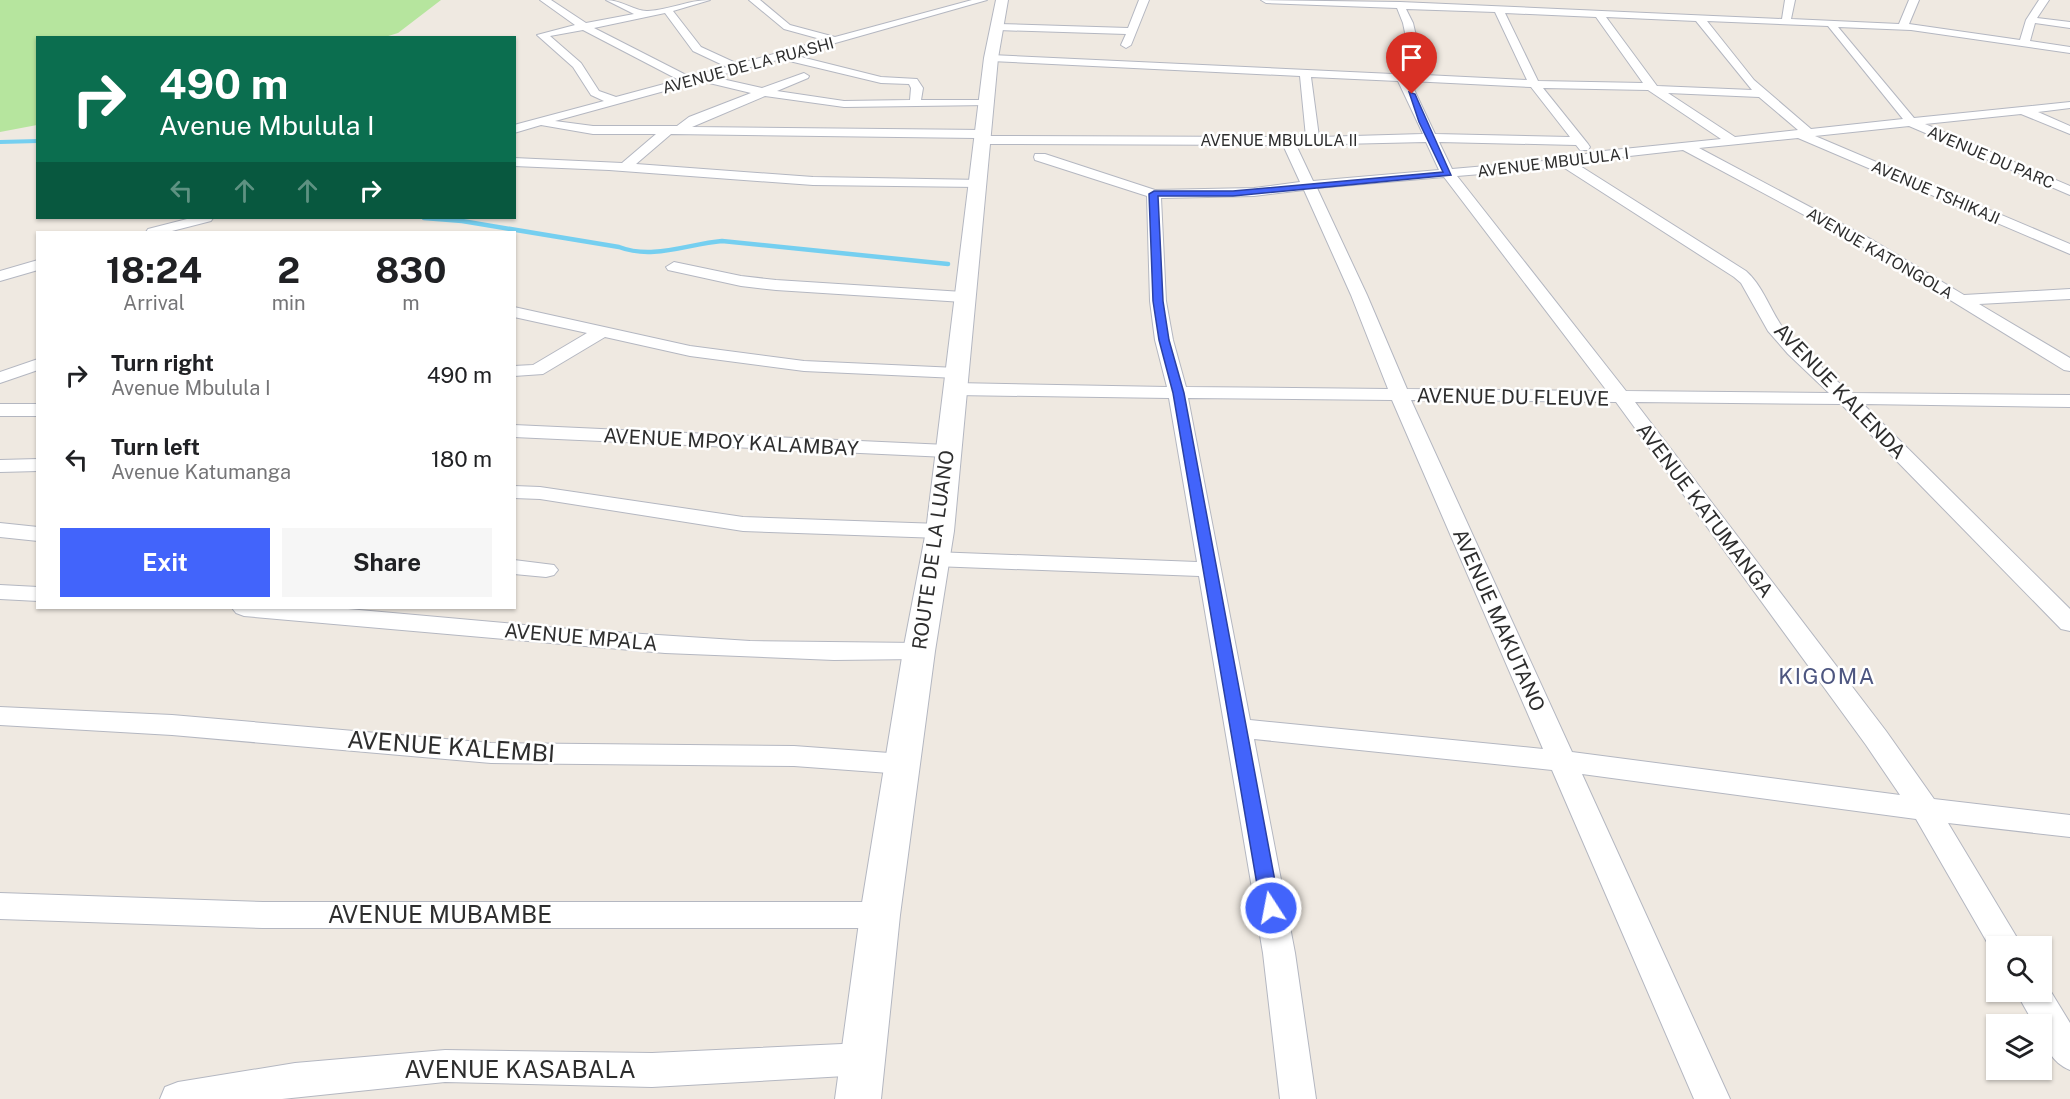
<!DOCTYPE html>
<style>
:root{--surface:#fff;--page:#f6f6f6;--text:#202124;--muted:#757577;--accent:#4264fb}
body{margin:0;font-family:"Public Sans",sans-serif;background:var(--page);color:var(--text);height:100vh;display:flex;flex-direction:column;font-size:22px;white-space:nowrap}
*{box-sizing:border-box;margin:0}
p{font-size:20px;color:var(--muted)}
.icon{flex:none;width:33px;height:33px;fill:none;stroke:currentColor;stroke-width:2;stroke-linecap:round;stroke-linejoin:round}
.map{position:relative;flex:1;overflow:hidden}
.panel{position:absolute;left:36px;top:231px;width:480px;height:378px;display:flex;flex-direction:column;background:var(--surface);border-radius:0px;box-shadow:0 2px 4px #0004}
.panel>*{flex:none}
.top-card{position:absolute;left:36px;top:36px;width:480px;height:183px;border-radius:0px;box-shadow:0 2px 4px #0004;background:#0b6e4f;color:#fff;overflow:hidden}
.buttons{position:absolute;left:1986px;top:936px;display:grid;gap:12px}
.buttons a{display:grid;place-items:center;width:66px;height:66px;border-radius:0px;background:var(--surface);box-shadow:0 2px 4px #0004;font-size:30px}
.pin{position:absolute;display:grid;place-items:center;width:51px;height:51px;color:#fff;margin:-62px -26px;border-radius:50% 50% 50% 0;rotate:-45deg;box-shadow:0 0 6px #0007}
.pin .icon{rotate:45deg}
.me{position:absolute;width:66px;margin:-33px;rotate:349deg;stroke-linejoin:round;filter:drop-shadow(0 0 4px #0008)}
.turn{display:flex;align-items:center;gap:21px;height:126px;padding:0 24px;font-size:27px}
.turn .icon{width:78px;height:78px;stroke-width:2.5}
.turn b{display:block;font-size:42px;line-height:51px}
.lanes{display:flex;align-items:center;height:57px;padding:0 24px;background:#0003;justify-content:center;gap:30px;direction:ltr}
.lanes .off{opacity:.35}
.eta{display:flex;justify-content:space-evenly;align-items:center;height:102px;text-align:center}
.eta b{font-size:36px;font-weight:700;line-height:42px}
.primary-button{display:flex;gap:12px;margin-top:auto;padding:12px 24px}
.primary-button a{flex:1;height:69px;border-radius:0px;background:var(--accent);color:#fff;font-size:24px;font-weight:700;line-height:69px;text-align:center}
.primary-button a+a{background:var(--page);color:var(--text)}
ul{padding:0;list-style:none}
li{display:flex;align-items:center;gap:18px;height:84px;padding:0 24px}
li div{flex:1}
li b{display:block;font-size:22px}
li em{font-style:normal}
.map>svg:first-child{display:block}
.green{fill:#b6e59e}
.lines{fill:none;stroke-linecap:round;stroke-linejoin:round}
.stream-far1{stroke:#75cff0;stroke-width:4}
.stream{stroke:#75cff0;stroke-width:4.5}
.minor-casing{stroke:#b4b7c1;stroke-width:2}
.tertiary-casing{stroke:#b4b7c1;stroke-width:2}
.minor{fill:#fff;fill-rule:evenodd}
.tertiary{fill:#fff;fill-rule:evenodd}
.route{fill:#4264fb;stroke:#2b41a3;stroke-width:1.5}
.labels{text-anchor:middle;stroke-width:5;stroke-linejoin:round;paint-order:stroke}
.far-street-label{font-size:16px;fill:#2e2e2e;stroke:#fff}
.street-label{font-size:20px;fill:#2e2e2e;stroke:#fff}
.quarter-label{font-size:22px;letter-spacing:1.5px;fill:#4d5680;stroke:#fff}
.near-street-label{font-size:24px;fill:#2e2e2e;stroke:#fff}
</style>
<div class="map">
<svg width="2070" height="1099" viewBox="0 0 2070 1099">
<rect width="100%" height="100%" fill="#efe9e1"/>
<polygon class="green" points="0,0 441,0 398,33 385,37 38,38 37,125 0,132"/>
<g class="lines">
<polyline class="stream-far1" points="0,142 38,141"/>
<path class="stream" d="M424,218L462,221L619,247C653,260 687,244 722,241L948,264"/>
<defs>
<g id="minor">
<path d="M540,0H551L586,23L634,14L606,0C622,0 636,12 648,11C669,10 688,0 710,0L673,11L701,47L738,64L824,40L784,29L749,0H760L790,25L835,37L972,0H987L793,55L881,77L917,79L923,88L921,100H985L991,103L989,105L844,107L765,96L692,127L983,130L987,131L988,136L1288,137H1306L1300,76L991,61L986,58L991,55L1414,75L1403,23L1397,8L1266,3L1261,0L1400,2L1782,19L1785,0H1795L1791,19L1899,24L1909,0H1919L1909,24L2020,40L2026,20L2039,0H2049L2037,18L2070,22V28L2035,23L2030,41L2070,47V53L1911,30L1838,27L1914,118L2070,102V108L2038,112L2070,126V134L2021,114L1925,124L2070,186V195L1909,126L1815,136L2070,244V254L1798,138L1699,148L1874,241L1964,295L2070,289V299L1979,304L2070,358V371L2064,370L1864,247L1683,150L1594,160L1577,164L1746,271C1762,285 1769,307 1781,325C1800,350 1827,371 1850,393L2070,395V407L1863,404L2070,609V631L2061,629L1841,404L1635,402L1886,731L1934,799L2070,815V837L1948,823L2022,946H1996V956H1995L1916,819L1582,774L1730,1099H1694L1552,770L1254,739L1295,953L1316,1099H1280L1263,953L1199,576L934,566L926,564L923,559L926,554L934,552L1197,562L1169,398L955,395L948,393L946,389L948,385L955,383L1167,387L1155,340L1150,301L1147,196L1035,160L1034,157L1035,154H1045L1155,190L1254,188L1300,182L1283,145L981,144L977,143L976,138L671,134L636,164L813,177L983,180L985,183L978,187L813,185L609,170L514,166V158L622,163L656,134H593L541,125L514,133V125L604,101L591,95L573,67L537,35L575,25ZM1406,9L1495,12L1527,80L1425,75L1413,23ZM665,13L693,51L727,67L690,77L594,28ZM1505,13L1596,17L1643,83L1538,81ZM1606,17L1696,21L1752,90L1657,86ZM1707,21L1828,26L1903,119L1811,129L1754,80ZM583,30L679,80L616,97L599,91L581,63L550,36ZM781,59L881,83L909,84L911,88L910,100L844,101L777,91L808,78L809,76L804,73L762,88L713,77ZM1311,77L1398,81L1423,134L1319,137ZM701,81L751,93L689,117L677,126H593L555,121ZM1410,81L1531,87L1570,137L1435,134ZM1543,88L1648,90L1721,139L1594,152L1566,159L1452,169L1439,142L1576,145L1580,150H1588L1590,147L1588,144ZM1668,93L1759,97L1798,130L1735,137ZM1426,142L1439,170L1313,181L1296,145ZM1563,167L1734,277L1741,283L1768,331L1788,354L1829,393L1626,391L1457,176ZM1444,177L1607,391L1407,389L1367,295L1317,188ZM1304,190L1351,295L1388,389L1186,387L1173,340L1166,301L1161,198L1254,196ZM1188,398L1392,400L1543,749L1250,720ZM1411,400L1616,402L1866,745L1900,795L1572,752Z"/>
<polygon points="1139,0 1149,0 1131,45 1126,48 1121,45 1126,34 998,30 993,27 998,24 1128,28"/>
<polygon points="191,218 213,218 211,221 168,232 146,232 148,229"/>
<polygon points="38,260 38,270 0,281 0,271"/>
<polygon points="674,262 741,276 776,280 963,292 971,297 963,302 776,290 741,286 668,270 666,267"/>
<polygon points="514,307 690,346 804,361 957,368 963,369 966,373 963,377 957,378 804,371 690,356 605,337 543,374 514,376 514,366 533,365 587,333 514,317"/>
<polygon points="38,359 38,370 0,383 0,372"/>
<rect x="0" y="404" width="38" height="12"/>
<polygon points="514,425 947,445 954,447 957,451 954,455 947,457 514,437"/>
<polygon points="38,459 38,471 0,472 0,460"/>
<polygon points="514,486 540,487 743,517 940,524 948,526 951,531 948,536 940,538 743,531 540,499 514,498"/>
<polygon points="0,523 38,527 38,541 0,537"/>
<polygon points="514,560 554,565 558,570 554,575 546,577 514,574"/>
<polygon points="0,585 38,587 38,601 0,599"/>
<polygon points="232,608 337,608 581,630 750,641 919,643 928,645 931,651 928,657 919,659 834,660 665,653 244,616 236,613"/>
<polygon points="0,707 172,715 491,743 794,746 903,754 913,757 917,764 913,771 903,774 794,766 491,763 172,735 0,725"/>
<polygon points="0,893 263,902 880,902 891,906 896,915 891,924 880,928 263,928 0,919"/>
<path d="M2042,980L2045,982L2070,1023V1070C2052,1063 2042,1044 2042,1024H2034L2016,992H2042Z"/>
<polygon points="863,1043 875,1047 880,1059 875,1071 863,1075 652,1087 445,1082 282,1099 160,1099 165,1087 178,1082 295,1063 445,1050 652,1053"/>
</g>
<polygon id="tertiary" points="996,0 1008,0 998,58 954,531 935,651 900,915 881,1099 835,1099 860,915 903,651 926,531 984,58"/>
</defs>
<use href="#minor" class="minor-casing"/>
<use href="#tertiary" class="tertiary-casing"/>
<use href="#minor" class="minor"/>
<use href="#tertiary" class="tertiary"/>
</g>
<polygon class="route" points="1409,92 1415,94 1451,175 1233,196 1158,196 1163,301 1169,340 1184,393 1280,908 1277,914 1271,916 1264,914 1261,908 1173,393 1159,340 1153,301 1149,194 1154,191 1233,191 1443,172 1419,122"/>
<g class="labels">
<g class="far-street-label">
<text transform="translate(748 65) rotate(-15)" y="6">AVENUE DE LA RUASHI</text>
<text x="1279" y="146">AVENUE MBULULA II</text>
<text transform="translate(1991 157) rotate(23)" y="6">AVENUE DU PARC</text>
<text transform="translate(1553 162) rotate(-7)" y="6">AVENUE MBULULA I</text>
<text transform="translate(1936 192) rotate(23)" y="6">AVENUE TSHIKAJI</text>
<text transform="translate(1880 253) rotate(30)" y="6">AVENUE KATONGOLA</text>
</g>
<g class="street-label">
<text transform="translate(1840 391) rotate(46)" y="7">AVENUE KALENDA</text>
<text transform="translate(1513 397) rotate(1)" y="7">AVENUE DU FLEUVE</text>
<text transform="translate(731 442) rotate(3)" y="7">AVENUE MPOY KALAMBAY</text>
<text transform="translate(1705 510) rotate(53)" y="7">AVENUE KATUMANGA</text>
<text transform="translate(933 550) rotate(-82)" y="7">ROUTE DE LA LUANO</text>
<text transform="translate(1499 620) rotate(66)" y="7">AVENUE MAKUTANO</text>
<text transform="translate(581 637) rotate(5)" y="7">AVENUE MPALA</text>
</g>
<g class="quarter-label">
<text x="1827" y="684">KIGOMA</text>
</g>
<g class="near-street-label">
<text transform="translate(451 747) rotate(4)" y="8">AVENUE KALEMBI</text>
<text x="440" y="923">AVENUE MUBAMBE</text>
<text x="520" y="1078">AVENUE KASABALA</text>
</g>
</g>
</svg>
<div class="buttons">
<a><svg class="icon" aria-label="search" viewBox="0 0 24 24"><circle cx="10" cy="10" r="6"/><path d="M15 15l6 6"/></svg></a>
<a><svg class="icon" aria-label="layers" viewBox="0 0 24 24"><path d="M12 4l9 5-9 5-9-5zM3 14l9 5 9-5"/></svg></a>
</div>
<div class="pin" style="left:1412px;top:94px;background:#d93025"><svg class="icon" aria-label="arrive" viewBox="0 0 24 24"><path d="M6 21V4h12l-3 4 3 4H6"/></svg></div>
<svg class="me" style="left:1271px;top:908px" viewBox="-20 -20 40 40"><circle r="17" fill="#4264fb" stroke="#fff" stroke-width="3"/><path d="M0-11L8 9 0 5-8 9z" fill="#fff"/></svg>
<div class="top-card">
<div class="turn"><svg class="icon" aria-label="right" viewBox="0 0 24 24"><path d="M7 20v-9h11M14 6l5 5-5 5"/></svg><div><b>490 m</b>Avenue Mbulula I</div></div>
<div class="lanes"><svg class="icon off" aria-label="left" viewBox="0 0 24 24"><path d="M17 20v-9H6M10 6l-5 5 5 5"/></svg><svg class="icon off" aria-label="ahead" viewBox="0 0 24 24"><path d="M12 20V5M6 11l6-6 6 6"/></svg><svg class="icon off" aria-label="ahead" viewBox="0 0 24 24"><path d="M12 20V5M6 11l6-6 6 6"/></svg><svg class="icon" aria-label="right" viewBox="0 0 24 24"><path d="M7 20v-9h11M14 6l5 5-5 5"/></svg></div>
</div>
<section class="panel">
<div class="eta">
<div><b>18:24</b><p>Arrival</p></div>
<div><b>2</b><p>min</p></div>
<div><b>830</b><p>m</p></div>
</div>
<ul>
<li><svg class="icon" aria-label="right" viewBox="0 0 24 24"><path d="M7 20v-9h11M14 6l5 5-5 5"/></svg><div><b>Turn right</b><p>Avenue Mbulula I</p></div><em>490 m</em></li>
<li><svg class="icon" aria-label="left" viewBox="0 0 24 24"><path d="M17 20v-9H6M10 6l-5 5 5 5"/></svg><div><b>Turn left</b><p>Avenue Katumanga</p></div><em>180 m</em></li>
</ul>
<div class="primary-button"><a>Exit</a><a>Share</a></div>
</section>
</div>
